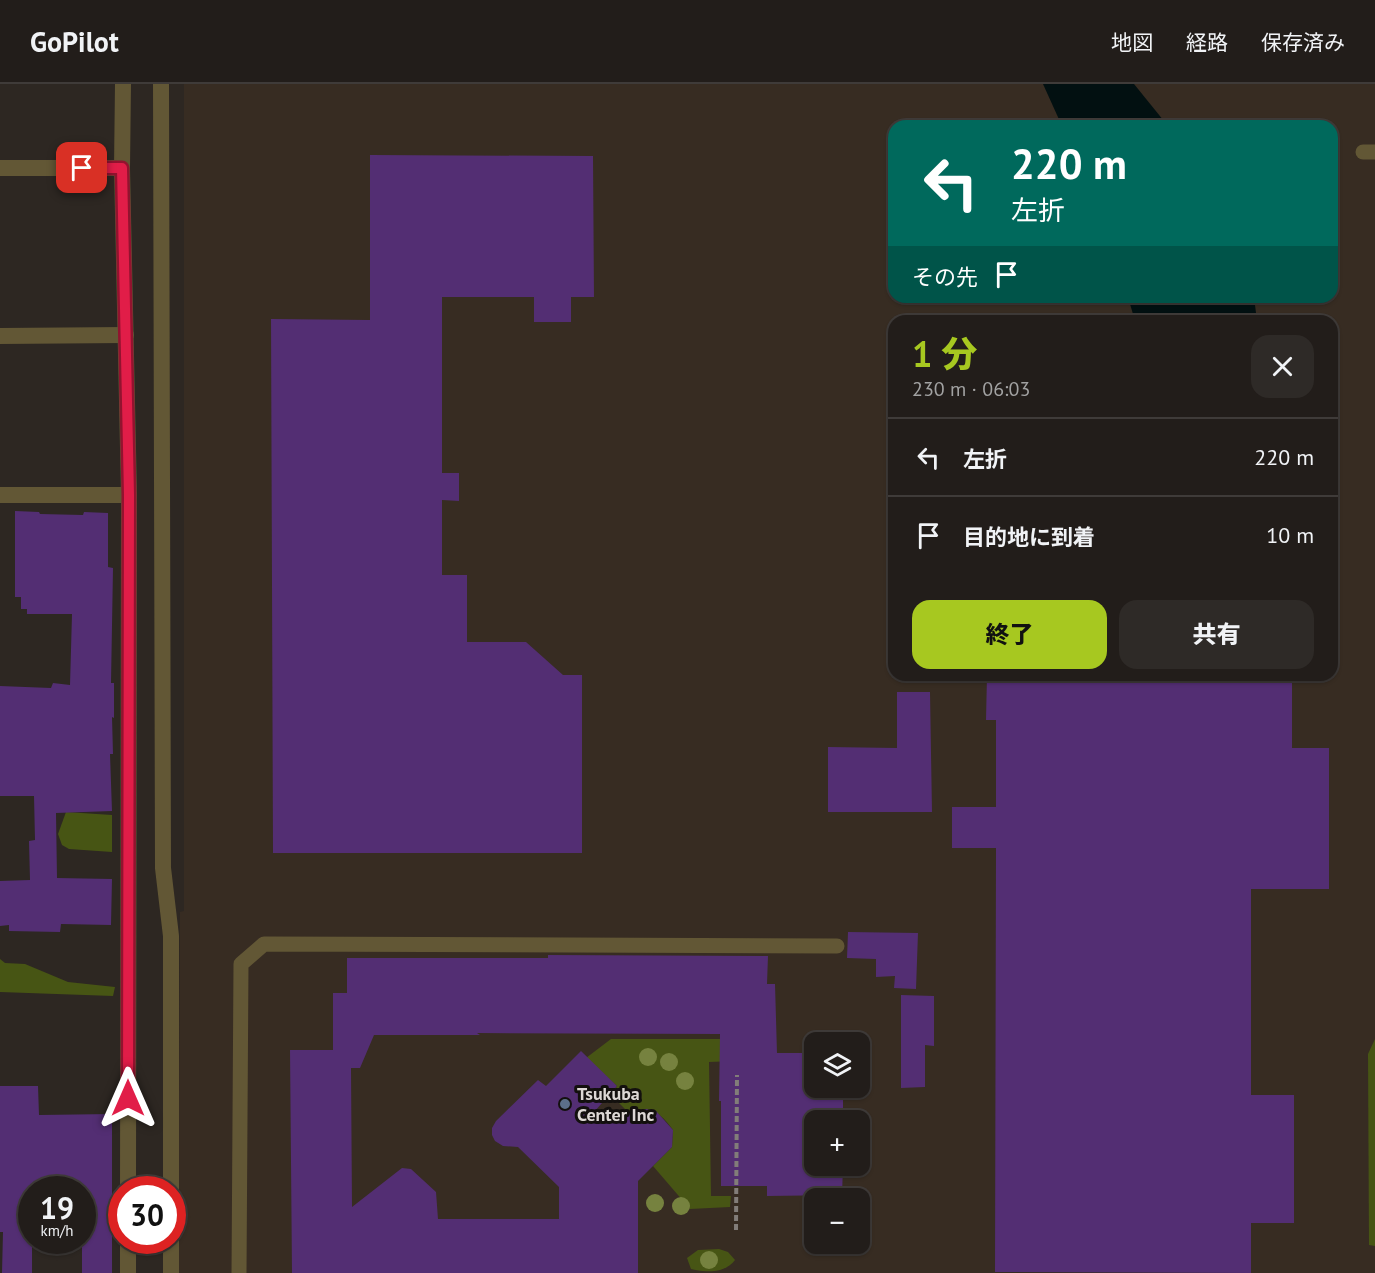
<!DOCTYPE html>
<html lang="ja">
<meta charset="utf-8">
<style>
:root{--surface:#221d1a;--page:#2e2a27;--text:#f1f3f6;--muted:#a2a2a2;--line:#3f3b39;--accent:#a7c820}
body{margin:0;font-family:"PT Sans","Noto Sans JP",sans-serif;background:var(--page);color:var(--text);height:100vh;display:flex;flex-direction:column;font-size:22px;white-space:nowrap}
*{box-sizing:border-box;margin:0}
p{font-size:20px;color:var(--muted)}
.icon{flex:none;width:33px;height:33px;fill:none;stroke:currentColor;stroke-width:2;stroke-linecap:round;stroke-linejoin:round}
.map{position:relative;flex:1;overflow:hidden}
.sheet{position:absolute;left:888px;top:231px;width:450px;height:366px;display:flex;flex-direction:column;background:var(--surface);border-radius:18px;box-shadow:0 2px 4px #0004,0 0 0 2px var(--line)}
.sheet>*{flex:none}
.guide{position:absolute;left:888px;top:36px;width:450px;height:183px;border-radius:18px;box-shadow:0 2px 4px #0004,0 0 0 2px var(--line);background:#00695c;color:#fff;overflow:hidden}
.buttons{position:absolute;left:804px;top:948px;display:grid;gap:12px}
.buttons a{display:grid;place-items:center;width:66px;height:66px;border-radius:12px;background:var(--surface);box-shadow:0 2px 4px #0004,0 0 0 2px var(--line);font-size:30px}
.speed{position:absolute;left:18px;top:1092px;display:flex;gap:12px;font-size:30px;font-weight:700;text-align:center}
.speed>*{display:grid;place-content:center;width:78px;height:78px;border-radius:50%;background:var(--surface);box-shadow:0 2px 4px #0004,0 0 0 2px var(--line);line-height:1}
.speed small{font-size:15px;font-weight:400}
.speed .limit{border:9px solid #d22;background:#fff;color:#111}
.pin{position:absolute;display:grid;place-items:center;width:51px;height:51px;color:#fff;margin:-26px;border-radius:12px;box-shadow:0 3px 9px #0006}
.me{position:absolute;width:66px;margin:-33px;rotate:0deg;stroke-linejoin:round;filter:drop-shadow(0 0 4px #0008)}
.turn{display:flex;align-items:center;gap:21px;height:126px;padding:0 24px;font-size:27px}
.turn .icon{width:78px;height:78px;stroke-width:2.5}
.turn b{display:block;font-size:42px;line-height:51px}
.then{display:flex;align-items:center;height:57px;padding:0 24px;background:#0003;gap:12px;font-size:22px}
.round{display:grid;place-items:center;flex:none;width:63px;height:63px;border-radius:18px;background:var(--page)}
.overview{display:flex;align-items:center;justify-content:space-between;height:102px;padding:0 24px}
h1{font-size:36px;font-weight:800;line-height:45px;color:var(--accent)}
.action{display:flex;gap:12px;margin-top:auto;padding:12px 24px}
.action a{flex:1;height:69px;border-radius:18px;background:var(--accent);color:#111;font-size:24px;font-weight:800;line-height:69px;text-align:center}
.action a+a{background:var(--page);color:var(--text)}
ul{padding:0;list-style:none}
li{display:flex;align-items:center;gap:18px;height:78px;padding:0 24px;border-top:2px solid var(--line)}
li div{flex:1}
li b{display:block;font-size:22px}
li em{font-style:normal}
header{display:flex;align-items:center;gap:36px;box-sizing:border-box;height:84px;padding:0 30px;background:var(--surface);border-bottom:2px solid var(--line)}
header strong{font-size:28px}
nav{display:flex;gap:33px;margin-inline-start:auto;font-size:21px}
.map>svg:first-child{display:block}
.built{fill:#372c22;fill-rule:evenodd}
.green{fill:#475514}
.water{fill:#021011}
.building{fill:#532e73}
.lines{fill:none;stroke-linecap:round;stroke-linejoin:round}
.path{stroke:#827d79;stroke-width:4;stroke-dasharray:6 3;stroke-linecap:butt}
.service{stroke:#625735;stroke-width:15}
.pedestrian{stroke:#625735;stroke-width:16}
.minor{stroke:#625735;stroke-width:16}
.tree{fill:#76823f}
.route-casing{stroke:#92132f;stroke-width:15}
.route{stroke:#e11d48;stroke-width:10}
.service-dot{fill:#5c6f8a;stroke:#13100e;stroke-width:2}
.labels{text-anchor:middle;stroke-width:6;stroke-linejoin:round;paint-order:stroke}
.poi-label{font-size:18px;font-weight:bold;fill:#ddd8d5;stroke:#13100e;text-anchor:start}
</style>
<header>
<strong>GoPilot</strong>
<nav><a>地図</a><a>経路</a><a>保存済み</a></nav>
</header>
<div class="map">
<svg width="1375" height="1189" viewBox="0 0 1375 1189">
<rect width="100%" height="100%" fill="#2d2722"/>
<path class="built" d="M184,0H1375V1189H178L180,828L184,827ZM894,42H1332V213H894ZM894,237H1332V591H894ZM814,958H860V1004H814ZM814,1036H860V1082H814ZM814,1114H860V1160H814Z"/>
<g class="green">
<polygon points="66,728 112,731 112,768 69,765 62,761 58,750"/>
<polygon points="0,875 5,879 25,880 68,898 115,903 113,912 0,908"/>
<path d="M611,955H761L760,976L709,978L711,1112H731L730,1123L690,1125L653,1082L672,1063L673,1046C663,1031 649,1018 631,1031L610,1010L617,1002L586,974Z"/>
<polygon points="1375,955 1375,1162 1369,1161 1368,970"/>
<path d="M719,1165L728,1168L735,1176C725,1189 708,1189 691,1185L687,1174L698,1166Z"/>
</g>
<g class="water">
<polygon points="1043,0 1134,0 1168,42 1062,42"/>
<polygon points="1128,213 1254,213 1257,237 1135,237"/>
</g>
<g class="building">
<polygon points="370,71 593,72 594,213 571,213 571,238 534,238 534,213 442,213 442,389 459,389 459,417 442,416 442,491 467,491 467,558 526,558 563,591 582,591 582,769 273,769 271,235 370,236"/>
<polygon points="15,427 39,428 40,430 83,431 84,428 108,429 108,483 113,484 111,599 114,599 114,634 112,633 113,670 110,670 112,727 56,729 57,794 112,795 111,841 61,840 60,848 9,847 9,841 0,842 0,797 30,796 29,757 35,756 34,712 0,712 0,602 51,604 53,599 70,601 72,530 27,530 27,525 21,525 21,513 15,513"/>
<polygon points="987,591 1292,591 1292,664 1329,664 1329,805 1251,805 1251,1011 1294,1011 1294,1139 1251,1139 1251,1189 995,1188 996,764 952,764 952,723 996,723 996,636 986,636"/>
<polygon points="897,608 930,608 932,728 828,728 828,663 897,664"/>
<polygon points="848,848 918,849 916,905 894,904 895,892 876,893 876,875 847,874"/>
<polygon points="548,871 768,872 767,900 775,900 777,969 814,969 814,1004 843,1004 843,1036 814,1036 814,1082 843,1082 842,1111 767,1112 767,1102 721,1102 721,1017 719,1017 720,950 477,949 480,951 374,951 360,984 351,984 352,1123 402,1084 411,1085 436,1108 438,1135 559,1135 559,1103 518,1063 503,1062 495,1057 492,1051 492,1044 496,1037 538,996 546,1002 581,967 617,1002 587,1036 646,1025 656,1027 673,1046 672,1063 638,1097 638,1189 292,1189 290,966 333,966 333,909 347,909 347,874 548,874"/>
<polygon points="901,911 934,912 934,962 925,961 925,1003 901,1004"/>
<polygon points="0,1002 38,1002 39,1031 112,1030 112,1189 82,1189 82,1104 32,1104 32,1189 2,1189 3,1148 0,1148"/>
</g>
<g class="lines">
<polyline class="path" points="736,1146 737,991"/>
<g class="service">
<polyline points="1363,68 1375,68"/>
<polyline points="239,1189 241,880 264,860 837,862"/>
</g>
<g class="pedestrian">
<polyline points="161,0 163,784 171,852 171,1106"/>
<polyline points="171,1189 171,1156"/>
</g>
<g class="minor">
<polyline points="123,0 122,84 129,411 128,1106"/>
<polyline points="0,84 122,84"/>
<polyline points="0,252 126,251"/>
<polyline points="0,411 129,411"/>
<polyline points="128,1189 128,1156"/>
</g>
</g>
<g class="tree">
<circle cx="648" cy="973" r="9"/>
<circle cx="669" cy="978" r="9"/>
<circle cx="685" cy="997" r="9"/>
<circle cx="655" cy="1119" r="9"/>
<circle cx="681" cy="1122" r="9"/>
<circle cx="709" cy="1176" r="9"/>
</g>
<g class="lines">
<defs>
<polyline id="route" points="82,84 122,84 129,411 128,1014"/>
</defs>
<use href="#route" class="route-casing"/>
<use href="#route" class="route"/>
</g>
<circle class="service-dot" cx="565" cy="1020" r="6"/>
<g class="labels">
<g class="poi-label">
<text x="577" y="1016">Tsukuba<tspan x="577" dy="21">Center Inc</tspan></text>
</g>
</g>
</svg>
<div class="buttons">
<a><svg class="icon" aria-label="layers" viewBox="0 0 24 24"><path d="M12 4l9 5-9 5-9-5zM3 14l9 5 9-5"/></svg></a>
<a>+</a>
<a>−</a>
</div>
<div class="speed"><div>19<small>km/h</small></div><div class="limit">30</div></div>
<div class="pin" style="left:82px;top:84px;background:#d93025"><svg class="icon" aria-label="arrive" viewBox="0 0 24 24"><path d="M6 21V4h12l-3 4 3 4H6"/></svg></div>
<svg class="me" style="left:128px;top:1014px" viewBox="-20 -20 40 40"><path d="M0-17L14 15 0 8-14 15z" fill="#e11d48" stroke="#fff" stroke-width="4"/></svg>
<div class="guide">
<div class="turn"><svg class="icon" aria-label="left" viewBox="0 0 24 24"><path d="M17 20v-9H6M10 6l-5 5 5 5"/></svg><div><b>220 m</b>左折</div></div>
<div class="then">その先<svg class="icon" aria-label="arrive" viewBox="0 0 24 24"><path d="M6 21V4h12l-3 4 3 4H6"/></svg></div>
</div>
<section class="sheet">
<div class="overview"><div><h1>1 分</h1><p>230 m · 06:03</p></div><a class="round"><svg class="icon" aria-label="close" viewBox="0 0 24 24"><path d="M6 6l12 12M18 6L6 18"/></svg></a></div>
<ul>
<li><svg class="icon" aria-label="left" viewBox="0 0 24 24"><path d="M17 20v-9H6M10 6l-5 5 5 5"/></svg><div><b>左折</b></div><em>220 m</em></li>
<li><svg class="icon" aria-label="arrive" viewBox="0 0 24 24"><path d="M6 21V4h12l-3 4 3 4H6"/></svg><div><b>目的地に到着</b></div><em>10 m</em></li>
</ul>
<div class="action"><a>終了</a><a>共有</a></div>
</section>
</div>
